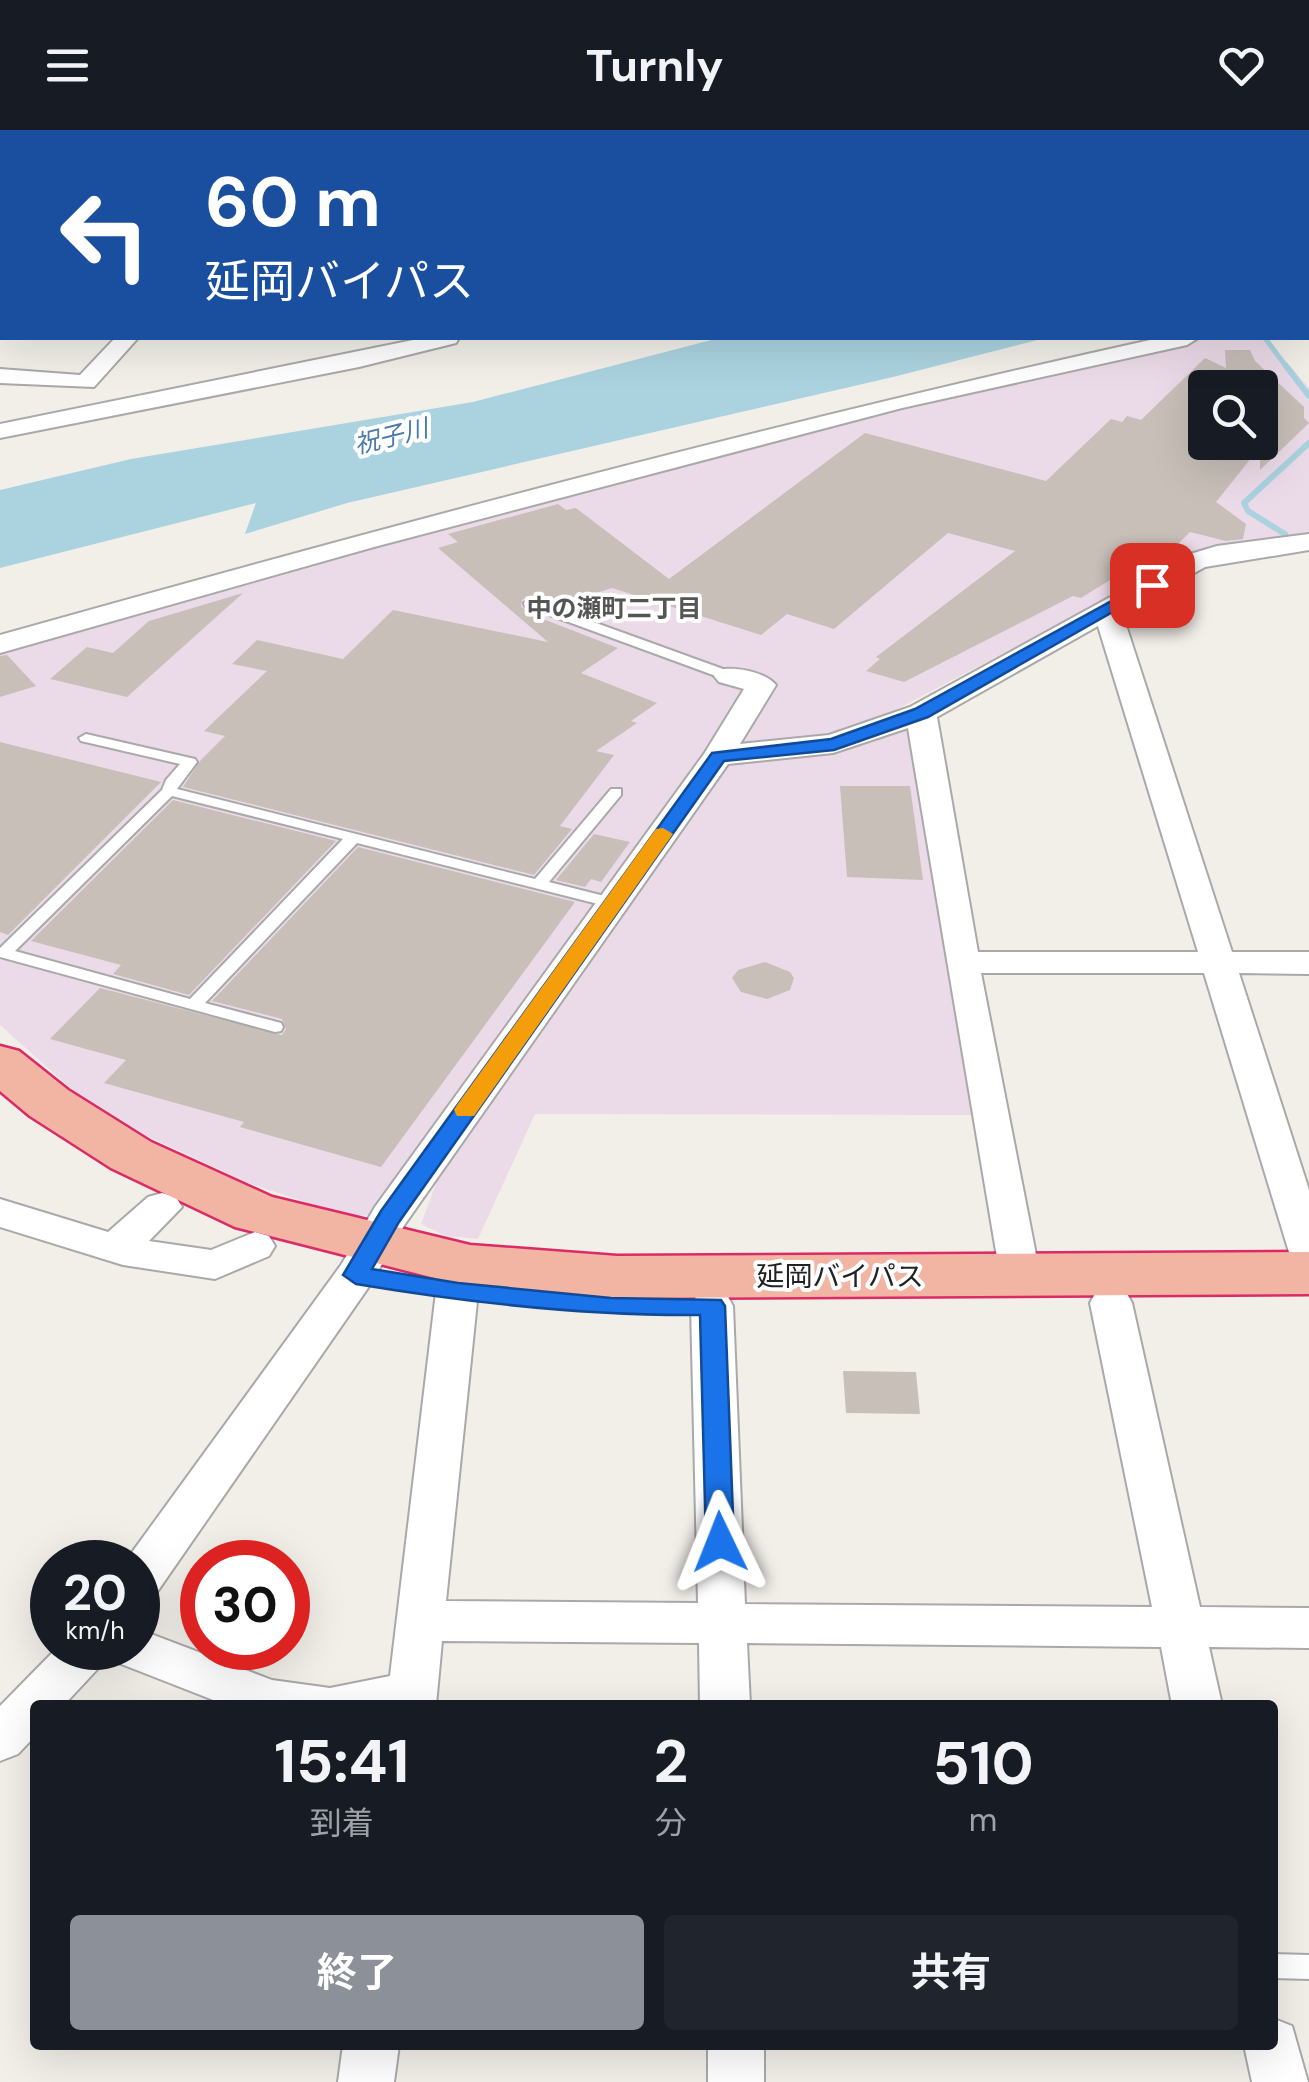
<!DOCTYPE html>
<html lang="ja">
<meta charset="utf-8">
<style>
:root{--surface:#171b24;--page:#20242c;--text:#f1f3f6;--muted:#9ea1a6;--accent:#8c9099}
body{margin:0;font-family:"DM Sans","Noto Sans JP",sans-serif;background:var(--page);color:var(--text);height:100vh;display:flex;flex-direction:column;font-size:38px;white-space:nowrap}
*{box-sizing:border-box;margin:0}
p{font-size:32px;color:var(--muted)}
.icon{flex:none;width:55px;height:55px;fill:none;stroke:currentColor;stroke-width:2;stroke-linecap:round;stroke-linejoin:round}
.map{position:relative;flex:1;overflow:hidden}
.details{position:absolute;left:30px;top:1570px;width:1248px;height:350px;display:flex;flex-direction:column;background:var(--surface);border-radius:10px;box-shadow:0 10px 40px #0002}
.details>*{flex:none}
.guide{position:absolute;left:0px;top:0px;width:1310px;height:210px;box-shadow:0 10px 40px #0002;background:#1a4fa0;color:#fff;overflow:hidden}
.fabs{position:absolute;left:1188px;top:240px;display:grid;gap:20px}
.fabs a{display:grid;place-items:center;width:90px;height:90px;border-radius:10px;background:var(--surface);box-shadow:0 10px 40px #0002;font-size:50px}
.speed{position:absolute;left:30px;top:1410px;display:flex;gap:20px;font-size:50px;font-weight:700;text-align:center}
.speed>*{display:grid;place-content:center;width:130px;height:130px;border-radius:50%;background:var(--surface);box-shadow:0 10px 40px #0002;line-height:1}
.speed small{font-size:25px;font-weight:400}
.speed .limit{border:15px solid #d22;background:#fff;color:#111}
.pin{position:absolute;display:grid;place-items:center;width:85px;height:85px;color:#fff;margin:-42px;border-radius:20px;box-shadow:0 5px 15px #0006}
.me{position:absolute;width:110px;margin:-55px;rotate:358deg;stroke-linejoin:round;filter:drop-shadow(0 0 8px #0008)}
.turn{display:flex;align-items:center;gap:35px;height:210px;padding:0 40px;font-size:45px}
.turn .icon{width:130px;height:130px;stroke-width:2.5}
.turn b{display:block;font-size:70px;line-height:85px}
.eta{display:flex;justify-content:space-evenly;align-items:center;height:170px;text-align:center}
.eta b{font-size:60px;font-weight:700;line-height:70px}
.primary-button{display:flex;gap:20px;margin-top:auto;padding:20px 40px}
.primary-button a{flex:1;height:115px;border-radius:10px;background:var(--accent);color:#fff;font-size:40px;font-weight:700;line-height:115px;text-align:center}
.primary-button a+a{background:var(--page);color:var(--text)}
header{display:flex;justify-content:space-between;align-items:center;height:130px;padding:0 40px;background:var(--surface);font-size:45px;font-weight:700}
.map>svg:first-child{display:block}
.industrial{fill:#ebdbe8;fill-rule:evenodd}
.water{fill:#aad3df}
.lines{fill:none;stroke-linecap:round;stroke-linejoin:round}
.stream-far1{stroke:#aad3df;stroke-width:5}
.stream{stroke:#aad3df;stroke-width:6}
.building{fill:#c7bfb8;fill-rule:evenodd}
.service-casing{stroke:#a9a9a9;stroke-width:4}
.minor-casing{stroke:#a9a9a9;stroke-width:4}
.trunk-casing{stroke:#dc2a67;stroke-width:5}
.service{fill:#fff;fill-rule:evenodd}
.minor{fill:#fff;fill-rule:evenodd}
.trunk{fill:#f2b4a3;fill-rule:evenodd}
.route{fill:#1a73e8;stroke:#114b97;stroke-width:2.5}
.slow{fill:#f59e0b}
.labels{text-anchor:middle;stroke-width:8;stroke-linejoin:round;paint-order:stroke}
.far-water-label{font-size:25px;font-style:italic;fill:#4a7aab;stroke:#fff}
.far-neighbourhood-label{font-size:25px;font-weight:bold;fill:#555;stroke:#fff}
.street-label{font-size:28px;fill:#222;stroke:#fff}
</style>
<header><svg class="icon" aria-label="menu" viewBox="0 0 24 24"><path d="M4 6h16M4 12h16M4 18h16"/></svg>Turnly<svg class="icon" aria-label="heart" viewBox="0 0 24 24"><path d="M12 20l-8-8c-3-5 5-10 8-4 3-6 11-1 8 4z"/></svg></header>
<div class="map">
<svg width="1309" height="1952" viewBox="0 0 1309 1952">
<rect width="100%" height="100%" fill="#f2efe9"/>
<g class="industrial">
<path d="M1195,208H1266L1309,258V409L1197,422L859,599L702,625L371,1085L351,1087L248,1053L145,1005L78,965L0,895V519L231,454L943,266ZM1205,258H1260V312H1205Z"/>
<polygon points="900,596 914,601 977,985 535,984 478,1109 446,1106 421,1094 441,1040 718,642 731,634 833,621"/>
</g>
<polygon class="water" points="719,208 1045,208 893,247 347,373 245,404 256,373 0,438 0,360 131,329 473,272"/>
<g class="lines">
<polyline class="stream-far1" points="1265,208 1288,239"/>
<g class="stream">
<polyline points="1286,236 1309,266"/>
<polyline points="1285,404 1248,381 1244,373 1309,313"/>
</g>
</g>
<g class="building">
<path d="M1225,220H1250L1255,231L1304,277V288L1309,293L1260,340V317L1216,372L1246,394L1243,409L1226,411L1190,402L1170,422L1152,417L1136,434L1081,468L1073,466L904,552L866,541L880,529L876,527L1015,421L948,403L834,499L787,484L761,505L612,458L559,475L531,465L522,470L521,477L534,483L530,484L618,518L581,543L657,573L631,591L637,593L596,621L614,625L560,696L572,699L534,745L183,657L200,631L225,606L204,601L267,541L232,534L257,510L343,529L393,480L548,512L438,418L458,412L448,404L558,374L566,380L576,378L669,449L865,303L1046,351L1111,289L1122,292L1127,286L1141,290L1205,228L1226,238ZM1205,258H1260V312H1205Z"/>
<polygon points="243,463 127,567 50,549 87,517 113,523 149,491"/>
<polygon points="7,525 36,556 0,567 0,526"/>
<polygon points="0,612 161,652 8,805 0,802"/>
<polygon points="840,656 910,656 923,750 847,747"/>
<polygon points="173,670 336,711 189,865 113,844 121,835 31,811"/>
<polygon points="594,704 630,712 601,752 591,749 585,757 556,750"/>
<polygon points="358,717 575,772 381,1037 240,997 244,992 104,953 126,930 50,909 100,858 282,905 286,899 282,889 212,871"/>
<polygon points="765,832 790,842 794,848 790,860 767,869 741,862 732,848 738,840"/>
<polygon points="843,1241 916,1242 920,1284 846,1283"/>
</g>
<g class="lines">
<defs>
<g id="service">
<polygon points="530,469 734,543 736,546 729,550 724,549 525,476 524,473"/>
<path d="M86,604L195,629L197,632L177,659L535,749L611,659H621V665L549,752L620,770L622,773L614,778L357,713L205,873L281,893L283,897L281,901L275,902L0,827V818L162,660L166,650L180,634L81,611L79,608ZM172,666L343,709L190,869L15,821Z"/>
<polygon points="1272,1824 1309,1825 1309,1849 1272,1848"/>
</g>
<g id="minor">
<polygon points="76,0 133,0 134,2 78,2"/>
<polygon points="1309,168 1309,182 1308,183 1308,169"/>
<polygon points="115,208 138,208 94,257 0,253 0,239 80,245"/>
<polygon points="423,208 459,208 456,213 359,237 0,308 0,294"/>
<path d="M1159,208H1198L1187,215L902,278L374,417L0,523V505C384,397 769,294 1159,208Z"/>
<path d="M1309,404V420L1205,437L1119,485L1126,495L1232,822H1309V844L1239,843L1309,1060V1136L1295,1132L1289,1122L1204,843H981L1040,1145L1034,1155L1020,1160L1006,1155L1000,1145L908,598L833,623L728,634L405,1094L370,1155L155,1465L138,1470V1432H125L341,1135L375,1077L704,624L744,559L719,552L714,546L719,540C735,536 765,542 776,555L740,614L829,605L910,577L1187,425L1217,416ZM1098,496L1198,822H978L937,587Z"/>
<polygon points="162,1063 176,1067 182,1077 149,1111 211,1120 255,1102 269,1106 275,1116 269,1126 215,1149 123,1135 0,1097 0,1069 108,1102 148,1067"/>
<polygon points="457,1147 472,1152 478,1162 446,1471 698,1473 691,1176 697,1165 712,1161 727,1165 733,1176 745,1474 1152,1477 1090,1173 1096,1162 1111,1158 1126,1162 1132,1173 1200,1477 1309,1478 1309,1518 1209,1517 1222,1575 1172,1575 1161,1517 747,1513 750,1575 700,1575 699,1513 442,1511 436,1575 226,1575 116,1532 110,1520 104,1532 64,1575 35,1575 35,1606 18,1624 0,1631 0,1576 57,1518 138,1518 138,1499 272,1550 330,1558 390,1546 436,1162 442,1152"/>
<polygon points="1272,1888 1292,1896 1308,1952 1252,1952 1244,1915 1272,1915"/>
<polygon points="343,1915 399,1915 394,1952 338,1952"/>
<rect x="708" y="1915" width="56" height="37"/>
</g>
<polygon id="trunk" points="0,916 19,921 68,960 151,1012 272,1067 470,1115 617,1126 1309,1122 1309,1164 617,1168 470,1157 235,1097 111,1038 30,986 0,961"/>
</defs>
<use href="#service" class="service-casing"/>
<use href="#minor" class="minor-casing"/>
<use href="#trunk" class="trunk-casing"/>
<use href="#service" class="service"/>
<use href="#minor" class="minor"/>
<use href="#trunk" class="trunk"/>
</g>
<path class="route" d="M1146,452L1160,455L928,587L834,620L724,631L399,1092L372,1139L458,1153L611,1168L721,1170L725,1176L734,1412L730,1420L720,1424L710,1420L706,1412L700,1185C583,1186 470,1173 356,1154L343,1145L381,1081L712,623L831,609L915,579Z"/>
<polygon class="slow" points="663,698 673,704 474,986 457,986 454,980 457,975 656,699"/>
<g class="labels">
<g class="far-water-label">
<text transform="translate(391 306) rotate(-14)" y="9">祝子川</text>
</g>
<g class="far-neighbourhood-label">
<text x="614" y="487">中の瀬町二丁目</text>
</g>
<g class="street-label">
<text x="840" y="1156">延岡バイパス</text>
</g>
</g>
</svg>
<div class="fabs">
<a><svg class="icon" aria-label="search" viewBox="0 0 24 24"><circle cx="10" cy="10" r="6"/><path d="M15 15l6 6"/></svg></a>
</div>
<div class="speed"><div>20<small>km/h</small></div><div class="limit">30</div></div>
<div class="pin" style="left:1152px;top:455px;background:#d93025"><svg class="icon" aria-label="arrive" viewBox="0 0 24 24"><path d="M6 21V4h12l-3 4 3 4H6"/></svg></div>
<svg class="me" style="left:720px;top:1412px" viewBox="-20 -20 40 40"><path d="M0-17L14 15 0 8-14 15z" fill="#1a73e8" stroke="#fff" stroke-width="4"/></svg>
<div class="guide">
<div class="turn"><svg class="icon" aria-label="left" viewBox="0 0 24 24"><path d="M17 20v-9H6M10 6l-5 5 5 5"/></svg><div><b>60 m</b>延岡バイパス</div></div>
</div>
<section class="details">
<div class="eta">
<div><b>15:41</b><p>到着</p></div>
<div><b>2</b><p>分</p></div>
<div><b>510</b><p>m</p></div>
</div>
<div class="primary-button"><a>終了</a><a>共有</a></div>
</section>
</div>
